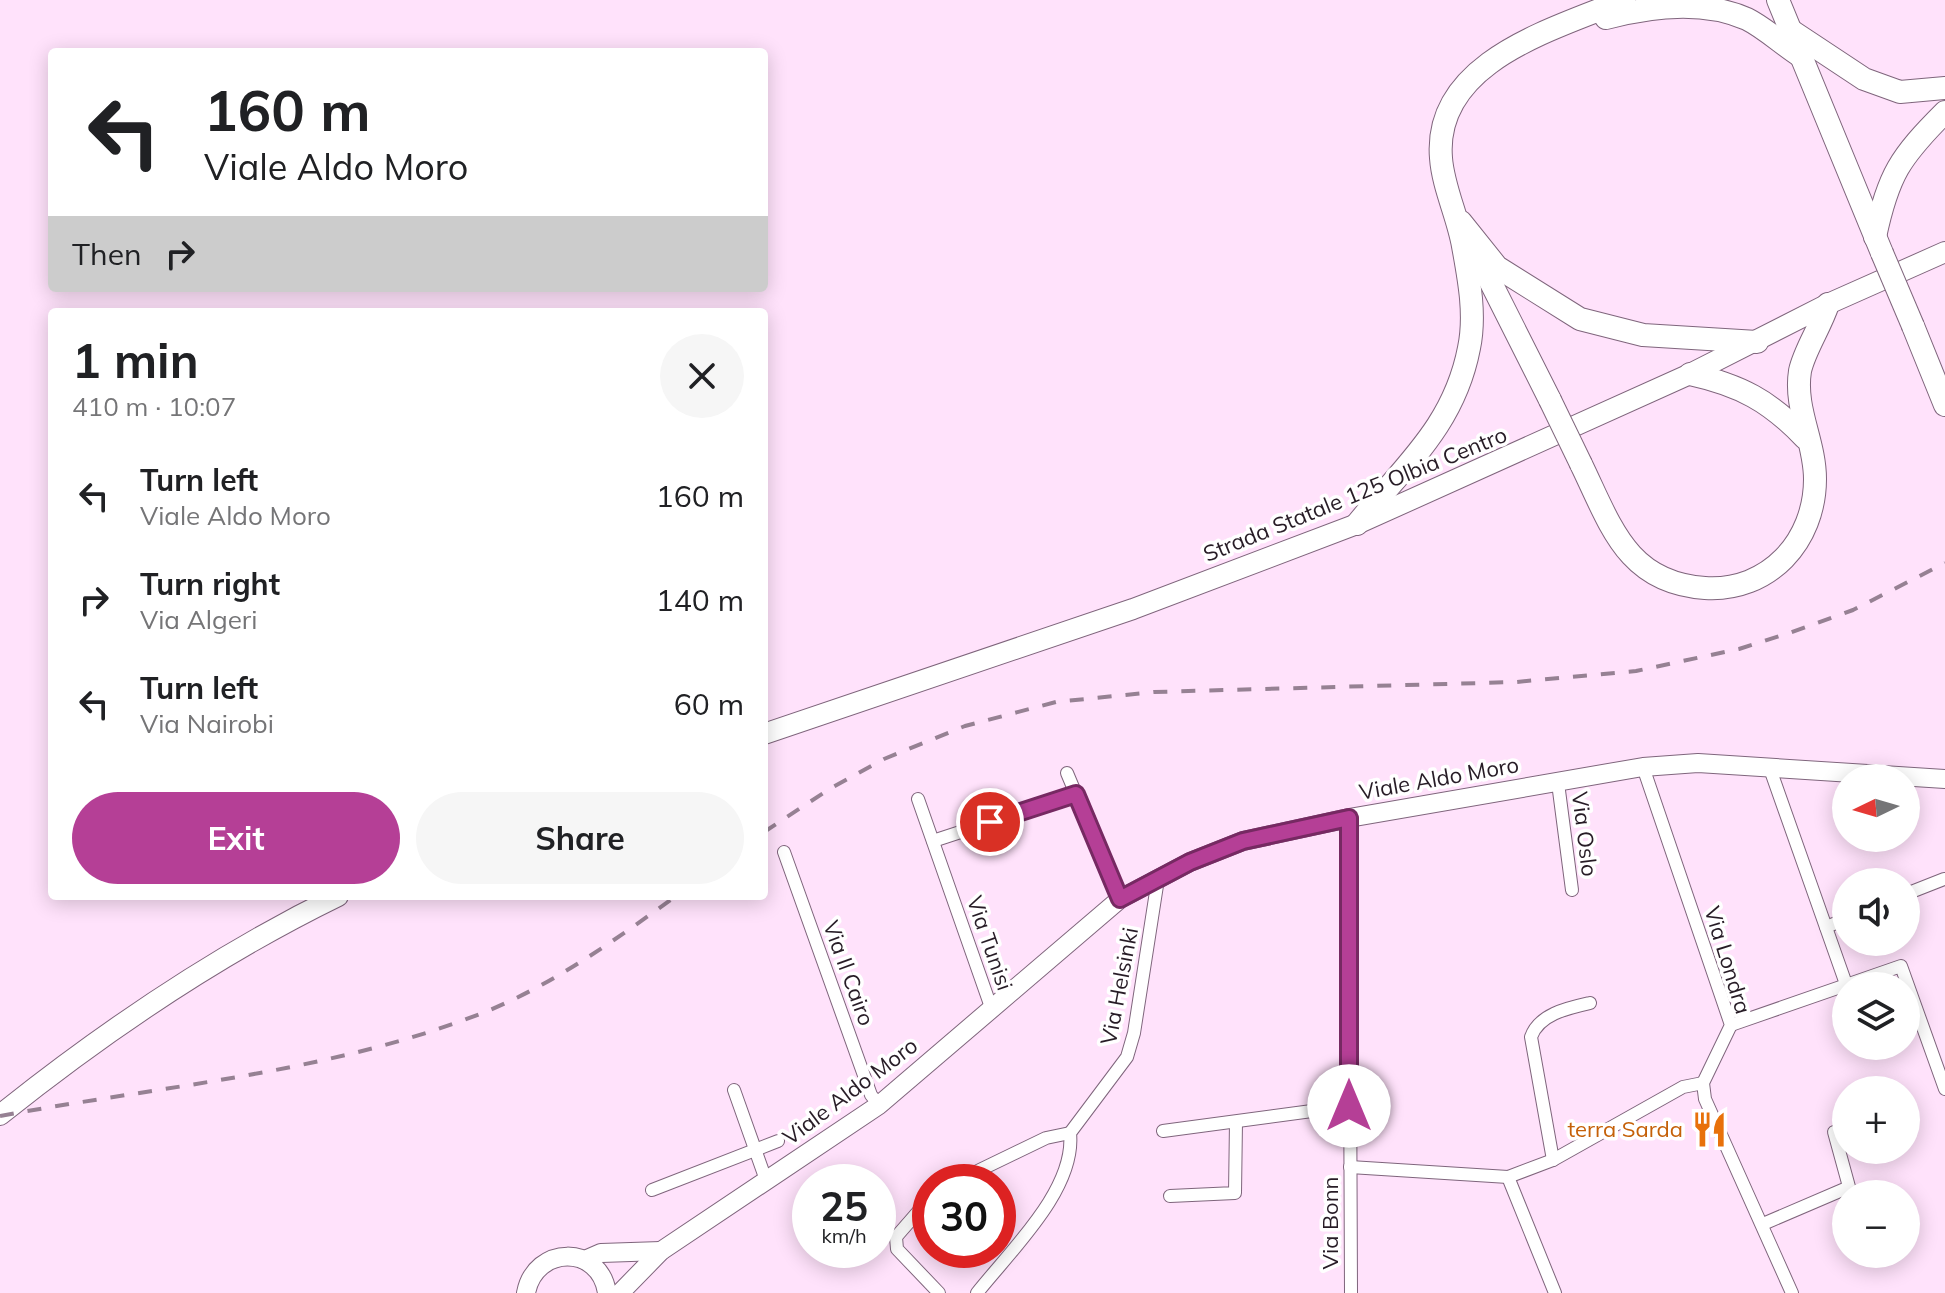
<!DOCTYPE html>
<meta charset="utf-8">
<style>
:root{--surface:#fff;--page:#f6f6f6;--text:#202124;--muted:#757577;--accent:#b53f96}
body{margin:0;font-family:Mulish,sans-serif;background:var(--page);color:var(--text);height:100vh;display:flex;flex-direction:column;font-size:30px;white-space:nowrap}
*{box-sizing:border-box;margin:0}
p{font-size:26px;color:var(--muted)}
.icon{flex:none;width:44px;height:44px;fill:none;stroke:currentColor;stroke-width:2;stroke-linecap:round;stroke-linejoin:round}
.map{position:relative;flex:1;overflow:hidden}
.drawer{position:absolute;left:48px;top:308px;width:720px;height:592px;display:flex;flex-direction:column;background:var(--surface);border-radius:8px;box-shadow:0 4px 20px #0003}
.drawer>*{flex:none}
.banner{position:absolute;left:48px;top:48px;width:720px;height:244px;border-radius:8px;box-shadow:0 4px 20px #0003;background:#fff;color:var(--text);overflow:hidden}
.needle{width:52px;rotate:265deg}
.controls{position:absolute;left:1832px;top:764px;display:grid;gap:16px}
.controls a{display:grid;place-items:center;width:88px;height:88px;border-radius:50%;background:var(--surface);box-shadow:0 4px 20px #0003;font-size:40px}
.speed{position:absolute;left:792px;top:1164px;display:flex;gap:16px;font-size:40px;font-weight:700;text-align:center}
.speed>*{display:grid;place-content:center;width:104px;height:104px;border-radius:50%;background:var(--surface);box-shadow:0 4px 20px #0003;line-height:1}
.speed small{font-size:20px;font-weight:400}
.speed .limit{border:12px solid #d22;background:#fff;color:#111}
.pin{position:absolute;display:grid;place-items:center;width:68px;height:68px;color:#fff;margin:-34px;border:4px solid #fff;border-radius:50%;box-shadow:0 2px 8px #0007}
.me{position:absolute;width:88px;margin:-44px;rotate:0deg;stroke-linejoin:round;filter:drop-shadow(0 0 6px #0008)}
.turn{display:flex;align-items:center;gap:28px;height:168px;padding:0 24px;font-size:36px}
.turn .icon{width:104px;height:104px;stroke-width:2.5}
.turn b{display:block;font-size:56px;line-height:68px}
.then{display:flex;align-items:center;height:76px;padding:0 24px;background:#0003;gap:16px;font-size:30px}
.round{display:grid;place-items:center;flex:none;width:84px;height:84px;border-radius:42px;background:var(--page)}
.headline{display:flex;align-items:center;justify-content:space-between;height:136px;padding:0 24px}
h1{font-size:48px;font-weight:700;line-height:60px}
.primary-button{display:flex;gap:16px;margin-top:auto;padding:16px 24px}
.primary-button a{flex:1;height:92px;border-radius:48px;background:var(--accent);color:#fff;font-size:32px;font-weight:700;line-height:92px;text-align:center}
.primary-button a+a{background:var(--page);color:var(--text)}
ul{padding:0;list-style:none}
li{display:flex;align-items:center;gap:24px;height:104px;padding:0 24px}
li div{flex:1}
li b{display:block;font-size:30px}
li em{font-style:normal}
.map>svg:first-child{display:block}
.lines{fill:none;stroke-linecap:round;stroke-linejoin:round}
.street-casing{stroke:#7f657c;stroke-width:14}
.secondary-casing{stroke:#7f657c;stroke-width:20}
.primary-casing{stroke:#7f657c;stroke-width:22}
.highway-casing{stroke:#7f657c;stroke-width:24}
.street{stroke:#fff;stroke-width:12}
.secondary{stroke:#fff;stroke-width:18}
.primary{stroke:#fff;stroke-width:20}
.highway{stroke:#fff;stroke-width:22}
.rail{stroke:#968193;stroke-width:4;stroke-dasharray:14 14;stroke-linecap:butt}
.highway-bridge-casing{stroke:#7f657c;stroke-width:24;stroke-linecap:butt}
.highway-bridge{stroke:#fff;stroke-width:22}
.route-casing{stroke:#762962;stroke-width:20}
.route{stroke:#b53f96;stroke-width:14}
.labels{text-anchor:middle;stroke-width:7;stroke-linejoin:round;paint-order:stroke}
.street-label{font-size:22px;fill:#271c26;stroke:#fff}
.food-label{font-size:22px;fill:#c56008;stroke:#fff;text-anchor:end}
</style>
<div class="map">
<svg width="1945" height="1293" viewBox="0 0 1945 1293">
<rect width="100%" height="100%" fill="#ffe2fb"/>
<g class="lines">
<defs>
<g id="street">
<polyline points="1769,766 1846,984"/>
<polyline points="1643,767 1731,1025 1703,1083 1705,1099 1792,1293"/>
<polyline points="1067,773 1120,899"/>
<polyline points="1558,783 1572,890"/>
<polyline points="918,799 992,1010"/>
<polyline points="1349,818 1351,1293"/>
<polyline points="933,841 1076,794"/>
<polyline points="784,852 871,1095 879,1105"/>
<polyline points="1906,894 1944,879"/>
<polyline points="1826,927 1846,919"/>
<polyline points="1731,1025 1901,966 1945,1089"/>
<polyline points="734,1090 767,1183"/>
<polyline points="1163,1131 1349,1106"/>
<polyline points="1834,1132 1851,1194"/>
<path d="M1553,1160L1531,1037C1539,1014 1568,1008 1590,1003"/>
<polyline points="1350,1167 1508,1177 1553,1160 1683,1087 1703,1083"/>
<polyline points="1508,1177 1555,1293"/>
<polyline points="955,1182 1046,1138 1070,1133"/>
<polyline points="652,1190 778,1141"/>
<polyline points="1170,1196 1235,1193 1236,1122"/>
<polyline points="930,1198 896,1237 897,1249 939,1293"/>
<polyline points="1763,1224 1847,1188"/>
<path d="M977,1293C1011,1250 1076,1189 1070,1133L1127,1057L1134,1033L1158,879"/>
</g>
<g id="secondary">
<polyline points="585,1260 601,1253 661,1251"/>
<path d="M526,1293C535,1245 600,1244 607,1293"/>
<polyline points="620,1293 661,1251 879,1105 1120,899 1190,862 1243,841 1349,818 1643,767 1698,763 1945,779"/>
</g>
<g id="primary">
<polyline points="764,734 1133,609 1357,524 1690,374 1828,304 1945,252"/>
<path d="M0,1115C105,1031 217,955 338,896"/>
</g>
<g id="highway">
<polyline points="1778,0 1882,253"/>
<path d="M1606,18C1651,6 1704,0 1747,19C1765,28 1782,44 1799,55"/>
<polyline points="1790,30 1864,79 1900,92 1945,88"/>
<polyline points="1461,222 1497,267 1580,319 1643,335 1757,342"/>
<path d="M1875,237C1888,175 1900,157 1945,112"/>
<polyline points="1477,255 1550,400"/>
<polyline points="1913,326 1945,405"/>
<path d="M1690,374C1740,385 1770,401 1805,438"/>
<path d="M1581,464C1611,526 1627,583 1705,588C1769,592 1815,541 1815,479C1815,441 1794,409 1800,371C1804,351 1821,326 1828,304"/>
<path d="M1357,524C1404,466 1454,426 1469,348C1476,315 1469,279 1463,246C1458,217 1443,187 1441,158C1433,61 1555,29 1624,0"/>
</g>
</defs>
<use href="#street" class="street-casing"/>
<use href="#secondary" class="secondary-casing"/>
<use href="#primary" class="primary-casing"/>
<use href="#highway" class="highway-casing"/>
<use href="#street" class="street"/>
<use href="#secondary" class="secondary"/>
<use href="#primary" class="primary"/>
<use href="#highway" class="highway"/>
<g class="rail">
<polyline points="764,832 831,788 884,759 965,726 1056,702 1154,692 1516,682 1636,671 1739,649 1789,633 1853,610 1945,563"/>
<path d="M0,1116C161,1086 331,1073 485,1012C554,984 615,940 676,896"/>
</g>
<defs>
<g id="highway-bridge">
<polyline points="1882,253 1913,326"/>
<polyline points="1550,400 1581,464"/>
</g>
</defs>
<use href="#highway-bridge" class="highway-bridge-casing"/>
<use href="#highway-bridge" class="highway-bridge"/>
</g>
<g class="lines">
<defs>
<polyline id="route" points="990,822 1076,794 1120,899 1190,862 1243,841 1349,818 1349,1106"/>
</defs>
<use href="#route" class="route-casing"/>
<use href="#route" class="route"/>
</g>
<defs>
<symbol id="restaurant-bare" viewBox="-9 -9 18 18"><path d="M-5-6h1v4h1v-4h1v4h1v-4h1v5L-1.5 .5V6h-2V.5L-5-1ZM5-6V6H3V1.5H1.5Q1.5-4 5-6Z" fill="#e8710a" stroke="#fff" stroke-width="2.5" paint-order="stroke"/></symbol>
</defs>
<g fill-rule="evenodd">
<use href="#restaurant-bare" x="1684" y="1104" width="51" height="51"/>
</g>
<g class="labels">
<g class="street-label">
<text transform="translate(1355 494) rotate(-22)" y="8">Strada Statale 125 Olbia Centro</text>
<text transform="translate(1439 778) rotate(-10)" y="8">Viale Aldo Moro</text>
<text transform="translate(1585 834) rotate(83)" y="8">Via Oslo</text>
<text transform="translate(990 943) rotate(71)" y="8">Via Tunisi</text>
<text transform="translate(1728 960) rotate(73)" y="8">Via Londra</text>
<text transform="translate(849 973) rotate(70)" y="8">Via Il Cairo</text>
<text transform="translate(1119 986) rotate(-79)" y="8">Via Helsinki</text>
<text transform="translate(850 1091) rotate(-37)" y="8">Viale Aldo Moro</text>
<text transform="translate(1330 1223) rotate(-90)" y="8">Via Bonn</text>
</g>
<g class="food-label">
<text x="1683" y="1137">terra Sarda</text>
</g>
</g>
</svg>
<div class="controls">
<a><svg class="needle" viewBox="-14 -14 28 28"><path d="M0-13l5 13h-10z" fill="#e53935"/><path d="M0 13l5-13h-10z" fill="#757577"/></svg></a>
<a><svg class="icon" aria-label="sound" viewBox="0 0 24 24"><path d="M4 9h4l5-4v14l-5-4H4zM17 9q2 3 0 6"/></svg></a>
<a><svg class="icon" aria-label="layers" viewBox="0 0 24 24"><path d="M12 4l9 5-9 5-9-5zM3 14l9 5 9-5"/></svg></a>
<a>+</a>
<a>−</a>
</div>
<div class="speed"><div>25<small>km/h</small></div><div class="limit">30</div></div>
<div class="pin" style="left:990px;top:822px;background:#d93025"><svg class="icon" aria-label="arrive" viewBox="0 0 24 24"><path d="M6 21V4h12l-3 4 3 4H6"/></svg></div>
<svg class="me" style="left:1349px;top:1106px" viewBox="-20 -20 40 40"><circle r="19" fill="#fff"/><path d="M0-13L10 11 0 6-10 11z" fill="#b53f96"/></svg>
<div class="banner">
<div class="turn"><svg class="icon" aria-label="left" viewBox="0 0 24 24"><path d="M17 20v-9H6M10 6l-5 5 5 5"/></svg><div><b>160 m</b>Viale Aldo Moro</div></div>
<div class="then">Then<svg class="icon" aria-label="right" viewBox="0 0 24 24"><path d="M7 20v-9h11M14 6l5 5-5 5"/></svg></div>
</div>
<section class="drawer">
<div class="headline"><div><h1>1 min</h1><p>410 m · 10:07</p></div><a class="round"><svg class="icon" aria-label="close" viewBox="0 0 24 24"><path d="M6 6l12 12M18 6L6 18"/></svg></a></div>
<ul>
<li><svg class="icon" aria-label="left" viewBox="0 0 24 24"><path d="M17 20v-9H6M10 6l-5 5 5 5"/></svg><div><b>Turn left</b><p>Viale Aldo Moro</p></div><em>160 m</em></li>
<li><svg class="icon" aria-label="right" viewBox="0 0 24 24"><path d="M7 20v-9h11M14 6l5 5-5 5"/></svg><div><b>Turn right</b><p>Via Algeri</p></div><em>140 m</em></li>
<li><svg class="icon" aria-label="left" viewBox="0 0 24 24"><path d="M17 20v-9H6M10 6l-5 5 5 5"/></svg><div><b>Turn left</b><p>Via Nairobi</p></div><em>60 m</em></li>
</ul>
<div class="primary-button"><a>Exit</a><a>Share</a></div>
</section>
</div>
